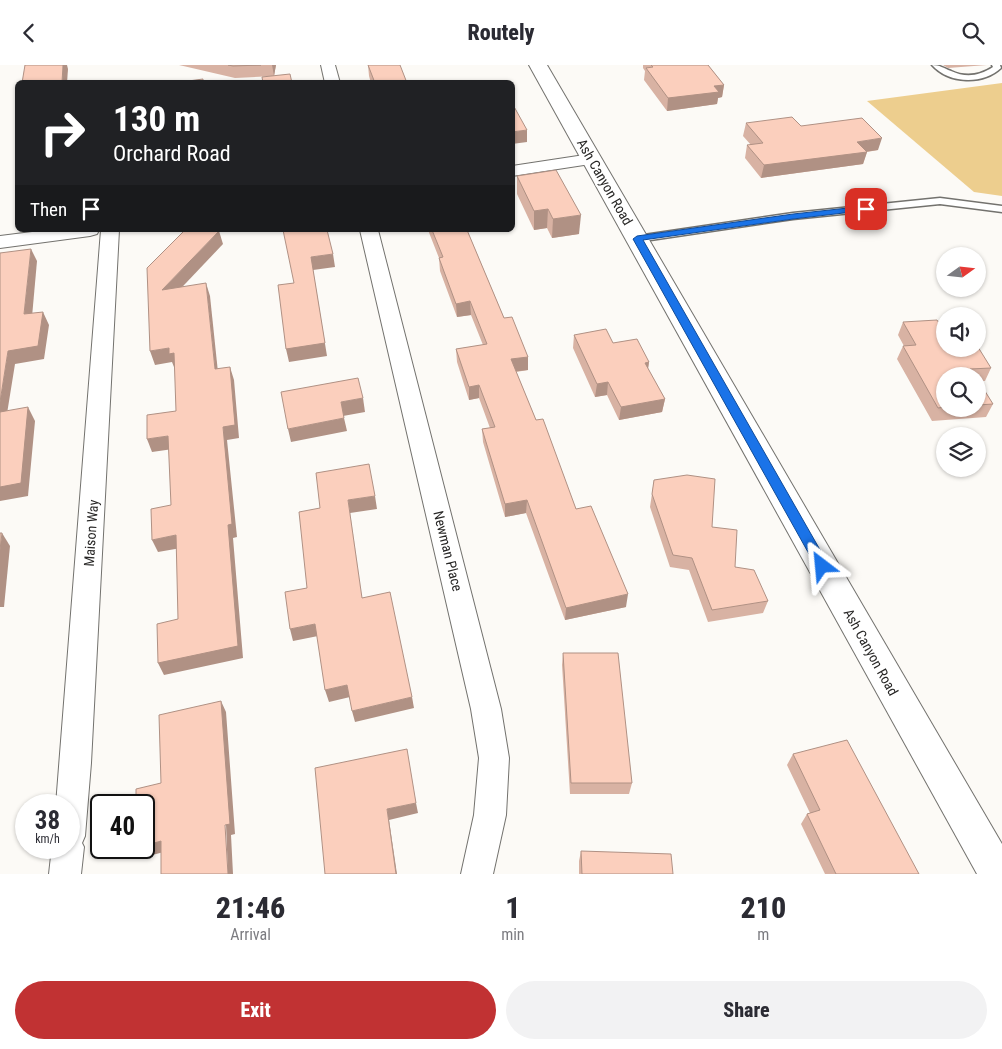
<!DOCTYPE html>
<style>
:root{--surface:#fff;--page:#f2f2f3;--text:#2b2b33;--muted:#7c7c81;--accent:#c13233}
body{margin:0;font-family:"Roboto Condensed",sans-serif;background:var(--page);color:var(--text);height:100vh;display:flex;flex-direction:column;font-size:19px;white-space:nowrap}
*{box-sizing:border-box;margin:0}
p{font-size:16px;color:var(--muted)}
.icon{flex:none;width:28px;height:28px;fill:none;stroke:currentColor;stroke-width:2;stroke-linecap:round;stroke-linejoin:round}
.map{position:relative;height:809px;overflow:hidden}
.drawer{display:flex;flex-direction:column;background:var(--surface);flex:1}
.drawer>*{flex:none}
.top-card{position:absolute;left:15px;top:15px;width:500px;height:152px;border-radius:8px;box-shadow:0 1px 4px #0004;background:#202124;color:#fff;overflow:hidden}
.needle{width:32px;rotate:75deg}
.buttons{position:absolute;left:936px;top:182px;display:grid;gap:10px}
.buttons a{display:grid;place-items:center;width:50px;height:50px;border-radius:50%;background:var(--surface);box-shadow:0 1px 4px #0004;font-size:25px}
.speed{position:absolute;left:15px;top:729px;display:flex;gap:10px;font-size:25px;font-weight:700;text-align:center}
.speed>*{display:grid;place-content:center;width:65px;height:65px;border-radius:50%;background:var(--surface);box-shadow:0 1px 4px #0004;line-height:1}
.speed small{font-size:12px;font-weight:400}
.speed .limit{border:2px solid #111;border-radius:8px;background:#fff;color:#111}
.pin{position:absolute;display:grid;place-items:center;width:42px;height:42px;color:#fff;margin:-21px;border-radius:10px;box-shadow:0 2px 8px #0006}
.me{position:absolute;width:55px;margin:-28px;rotate:331deg;stroke-linejoin:round;filter:drop-shadow(0 0 4px #0008)}
.turn{display:flex;align-items:center;gap:18px;height:105px;padding:0 15px;font-size:22px}
.turn .icon{width:65px;height:65px;stroke-width:2.5}
.turn b{display:block;font-size:35px;line-height:42px}
.then{display:flex;align-items:center;height:48px;padding:0 15px;background:#0003;gap:10px;font-size:19px}
.eta{display:flex;justify-content:space-evenly;align-items:center;height:85px;text-align:center}
.eta b{font-size:30px;font-weight:800;line-height:35px}
.primary-button{display:flex;gap:10px;margin-top:auto;padding:10px 15px}
.primary-button a{flex:1;height:58px;border-radius:30px;background:var(--accent);color:#fff;font-size:20px;font-weight:800;line-height:58px;text-align:center}
.primary-button a+a{background:var(--page);color:var(--text)}
header{display:flex;justify-content:space-between;align-items:center;height:65px;padding:0 15px;background:var(--surface);font-size:22px;font-weight:800}
.map>svg:first-child{display:block}
.green{fill:#edce8e}
.lines{fill:none;stroke-linecap:round;stroke-linejoin:round}
.service-casing{stroke:#73726e;stroke-width:3}
.minor-casing{stroke:#73726e;stroke-width:2}
.tertiary-casing{stroke:#73726e;stroke-width:2}
.service{fill:#fff;fill-rule:evenodd}
.minor{fill:#fff;fill-rule:evenodd}
.tertiary{fill:#fff;fill-rule:evenodd}
.wall{fill:#d8b2a3;fill-rule:evenodd}
.shaded-wall{fill:#b09184}
.building{fill:#fbcfbd;stroke:#b09184}
.route{fill:#1a73e8;stroke:#114b97}
.labels{text-anchor:middle;stroke-width:4;stroke-linejoin:round;paint-order:stroke}
.street-label{font-size:14px;fill:#272625;stroke:#fff}
</style>
<header><svg class="icon" aria-label="back" viewBox="0 0 24 24"><path d="M15 5l-7 7 7 7"/></svg>Routely<svg class="icon" aria-label="search" viewBox="0 0 24 24"><circle cx="10" cy="10" r="6"/><path d="M15 15l6 6"/></svg></header>
<div class="map">
<svg width="1002" height="809" viewBox="0 0 1002 809">
<rect width="100%" height="100%" fill="#fcfaf6"/>
<polygon class="green" points="1002,18 1002,131 974,127 867,36"/>
<g class="lines">
<defs>
<g id="service">
<path d="M932,0C940,0 943,3 951,6C966,13 979,11 993,2L992,0H1000L1001,3C983,20 949,19 932,0Z"/>
<polygon points="940,133 1002,141 1002,147 940,139 793,154 637,177 632,174 637,171 793,148"/>
</g>
<g id="minor">
<polygon points="321,0 335,0 340,18 325,18"/>
<polygon points="591,89 597,90 599,94 597,98 512,111 512,101"/>
<polygon points="48,165 99,165 97,169 90,171 0,183 0,171"/>
<polygon points="101,165 119,165 91,698 85,771 82,778 84,782 81,809 49,809 52,782 69,782 69,740 56,740"/>
<polygon points="360,165 378,165 501,644 509,693 506,750 493,809 461,809 474,750 479,693 471,644"/>
</g>
<polygon id="tertiary" points="529,0 547,0 1002,779 1002,809 977,809"/>
</defs>
<use href="#service" class="service-casing"/>
<use href="#minor" class="minor-casing"/>
<use href="#tertiary" class="tertiary-casing"/>
<use href="#service" class="service"/>
<use href="#minor" class="minor"/>
<use href="#tertiary" class="tertiary"/>
</g>
<g class="wall">
<polygon points="179,0 276,0 274,11 235,13"/>
<polygon points="368,0 407,18 371,18 369,11"/>
<polygon points="643,0 708,0 724,20 722,32 718,33 717,39 667,46 644,15 645,6 643,3"/>
<polygon points="943,0 987,0 948,3"/>
<polygon points="746,58 801,61 878,85 867,87 863,99 761,113 745,93 747,80 751,80 743,71"/>
<polygon points="517,111 579,169 552,173 547,163 534,165 517,129"/>
<polygon points="428,165 467,165 504,253 528,292 528,305 516,307 536,355 576,444 626,542 565,555 526,448 505,452 483,377 482,364 490,363 479,333 469,335 457,297 456,284 483,280 471,250 457,252 440,206 439,193"/>
<path d="M903,257L945,284L991,303L985,316H978L993,339L986,352L932,356L897,294L903,281H904L898,270ZM945,311H978V344H945Z"/>
<polygon points="574,270 613,278 649,297 648,304 665,334 662,347 619,355 607,330 595,332 573,283"/>
<polygon points="654,415 712,462 735,502 768,536 763,548 708,557 689,505 670,502 650,442"/>
<polygon points="563,588 632,718 629,729 570,729 562,600"/>
<polygon points="793,689 919,809 825,809 801,759 807,749 810,748 787,700"/>
<polygon points="581,786 673,809 579,809 579,796"/>
</g>
<g class="shaded-wall">
<polygon points="63,0 67,0 68,4 67,18 62,18"/>
<polygon points="272,0 276,0 274,11"/>
<polygon points="724,20 722,32 718,33 717,39 667,46 668,33 714,21"/>
<polygon points="527,65 527,77 512,79 512,67"/>
<polygon points="882,73 878,85 864,87 867,87 863,99 761,113 764,100 857,77"/>
<polygon points="548,144 547,163 534,165 534,146"/>
<polygon points="581,150 579,169 552,173 553,154"/>
<polygon points="219,166 223,179 167,238 162,225"/>
<polygon points="31,184 37,196 31,263 24,249"/>
<polygon points="333,189 335,202 313,205 327,291 289,297 286,284 311,192"/>
<polygon points="206,218 210,231 219,317 215,304"/>
<polygon points="470,236 471,250 457,252 456,239"/>
<polygon points="43,247 49,260 44,294 15,299 5,361 0,351 0,337 8,286"/>
<polygon points="169,283 174,288 179,302 174,302 172,297 155,300 150,286"/>
<polygon points="528,292 528,305 511,307 511,294"/>
<polygon points="649,297 647,310 645,298"/>
<polygon points="230,302 234,315 239,373 227,375 237,472 233,473 243,593 164,610 158,598 228,460 223,362"/>
<polygon points="608,317 607,330 595,332 597,319"/>
<polygon points="479,320 479,333 469,335 469,322"/>
<polygon points="363,333 365,347 343,351 341,337"/>
<polygon points="665,334 662,347 619,355 621,342"/>
<polygon points="28,342 35,356 28,431 0,436 0,422"/>
<polygon points="344,353 347,366 291,377 288,364"/>
<polygon points="168,371 173,384 152,387 147,374"/>
<polygon points="375,431 377,444 350,448 364,545 348,435"/>
<polygon points="527,435 526,448 505,452 505,439"/>
<polygon points="2,468 10,481 4,542 0,542 0,485"/>
<polygon points="176,470 181,483 158,487 152,475"/>
<polygon points="628,529 626,542 565,555 566,543"/>
<polygon points="315,559 318,571 293,576 290,564"/>
<polygon points="347,620 350,632 329,637 325,625"/>
<polygon points="412,632 414,643 355,657 352,646"/>
<polygon points="221,636 226,647 235,769 231,770 233,809 228,809"/>
<polygon points="416,738 418,748 389,755 397,809 396,809 387,744"/>
<polygon points="161,776 168,786 144,792 137,782 144,782 144,781"/>
</g>
<g class="building">
<polygon points="25,0 63,0 62,18 22,18"/>
<polygon points="228,0 261,0 233,1"/>
<polygon points="368,0 400,0 407,18 375,18"/>
<polygon points="651,0 708,0 724,20 714,21 719,27 668,33 646,3 653,2"/>
<polygon points="290,9 292,18 263,18 262,12"/>
<polygon points="203,14 203,18 174,18"/>
<polygon points="512,38 527,65 512,67"/>
<polygon points="792,52 801,61 862,53 882,73 857,77 867,87 764,100 747,80 763,78 746,58"/>
<polygon points="556,105 581,150 553,154 548,144 534,146 517,111"/>
<polygon points="185,165 215,165 219,166 162,225 206,218 215,304 230,302 235,360 223,362 232,459 228,460 238,581 158,598 157,559 178,554 176,470 152,475 151,444 171,440 168,371 147,374 147,350 176,346 174,288 169,289 169,283 150,286 147,203"/>
<polygon points="283,165 327,165 333,189 311,192 325,278 286,284 278,220 294,218"/>
<polygon points="432,165 467,165 504,253 512,252 528,292 511,294 536,355 543,354 576,444 591,441 628,529 566,543 527,435 505,439 482,364 495,362 479,320 469,322 456,284 487,279 470,236 456,239 439,193 443,192"/>
<polygon points="31,184 24,249 43,247 38,281 8,286 0,337 0,188"/>
<polygon points="937,255 945,267 945,284 978,284 978,282 991,303 970,304 975,311 945,311 945,342 938,343 903,281 916,280 903,257"/>
<polygon points="606,264 613,278 637,274 649,297 645,298 665,334 621,342 608,317 597,319 574,270"/>
<polygon points="358,313 363,333 341,337 344,353 288,364 281,327"/>
<polygon points="978,315 993,339 978,340"/>
<polygon points="28,342 21,418 0,422 0,347"/>
<polygon points="369,399 375,431 348,435 362,533 390,527 412,632 352,646 347,620 325,625 315,559 290,564 285,527 307,523 299,447 320,443 316,408"/>
<polygon points="687,410 715,414 712,462 737,465 735,502 754,505 768,536 712,545 692,493 673,490 652,429 654,415"/>
<polygon points="0,468 2,468 0,485"/>
<polygon points="563,588 618,588 632,718 571,718"/>
<polygon points="221,636 230,759 225,760 228,809 161,809 161,776 144,781 144,740 136,740 136,724 161,718 159,650"/>
<polygon points="847,675 919,809 836,809 807,749 820,745 793,689"/>
<polygon points="407,684 416,738 387,744 396,809 325,809 315,703"/>
<polygon points="581,786 671,789 673,809 582,809"/>
</g>
<polygon class="route" points="866,141 869,142 869,145 793,154 643,175 827,497 829,501 827,505 818,505 633,174 637,171 793,149"/>
<g class="labels">
<g class="street-label">
<text transform="translate(605 117) rotate(60)" y="5">Ash Canyon Road</text>
<text transform="translate(91 468) rotate(-86)" y="5">Maison Way</text>
<text transform="translate(448 486) rotate(76)" y="5">Newman Place</text>
<text transform="translate(871 587) rotate(61)" y="5">Ash Canyon Road</text>
</g>
</g>
</svg>
<div class="buttons">
<a><svg class="needle" viewBox="-14 -14 28 28"><path d="M0-13l5 13h-10z" fill="#e53935"/><path d="M0 13l5-13h-10z" fill="#7c7c81"/></svg></a>
<a><svg class="icon" aria-label="sound" viewBox="0 0 24 24"><path d="M4 9h4l5-4v14l-5-4H4zM17 9q2 3 0 6"/></svg></a>
<a><svg class="icon" aria-label="search" viewBox="0 0 24 24"><circle cx="10" cy="10" r="6"/><path d="M15 15l6 6"/></svg></a>
<a><svg class="icon" aria-label="layers" viewBox="0 0 24 24"><path d="M12 4l9 5-9 5-9-5zM3 14l9 5 9-5"/></svg></a>
</div>
<div class="speed"><div>38<small>km/h</small></div><div class="limit">40</div></div>
<div class="pin" style="left:866px;top:144px;background:#d93025"><svg class="icon" aria-label="arrive" viewBox="0 0 24 24"><path d="M6 21V4h12l-3 4 3 4H6"/></svg></div>
<svg class="me" style="left:822px;top:501px" viewBox="-20 -20 40 40"><path d="M0-17L14 15 0 8-14 15z" fill="#1a73e8" stroke="#fff" stroke-width="4"/></svg>
<div class="top-card">
<div class="turn"><svg class="icon" aria-label="right" viewBox="0 0 24 24"><path d="M7 20v-9h11M14 6l5 5-5 5"/></svg><div><b>130 m</b>Orchard Road</div></div>
<div class="then">Then<svg class="icon" aria-label="arrive" viewBox="0 0 24 24"><path d="M6 21V4h12l-3 4 3 4H6"/></svg></div>
</div>
</div>
<section class="drawer">
<div class="eta">
<div><b>21:46</b><p>Arrival</p></div>
<div><b>1</b><p>min</p></div>
<div><b>210</b><p>m</p></div>
</div>
<div class="primary-button"><a>Exit</a><a>Share</a></div>
</section>
